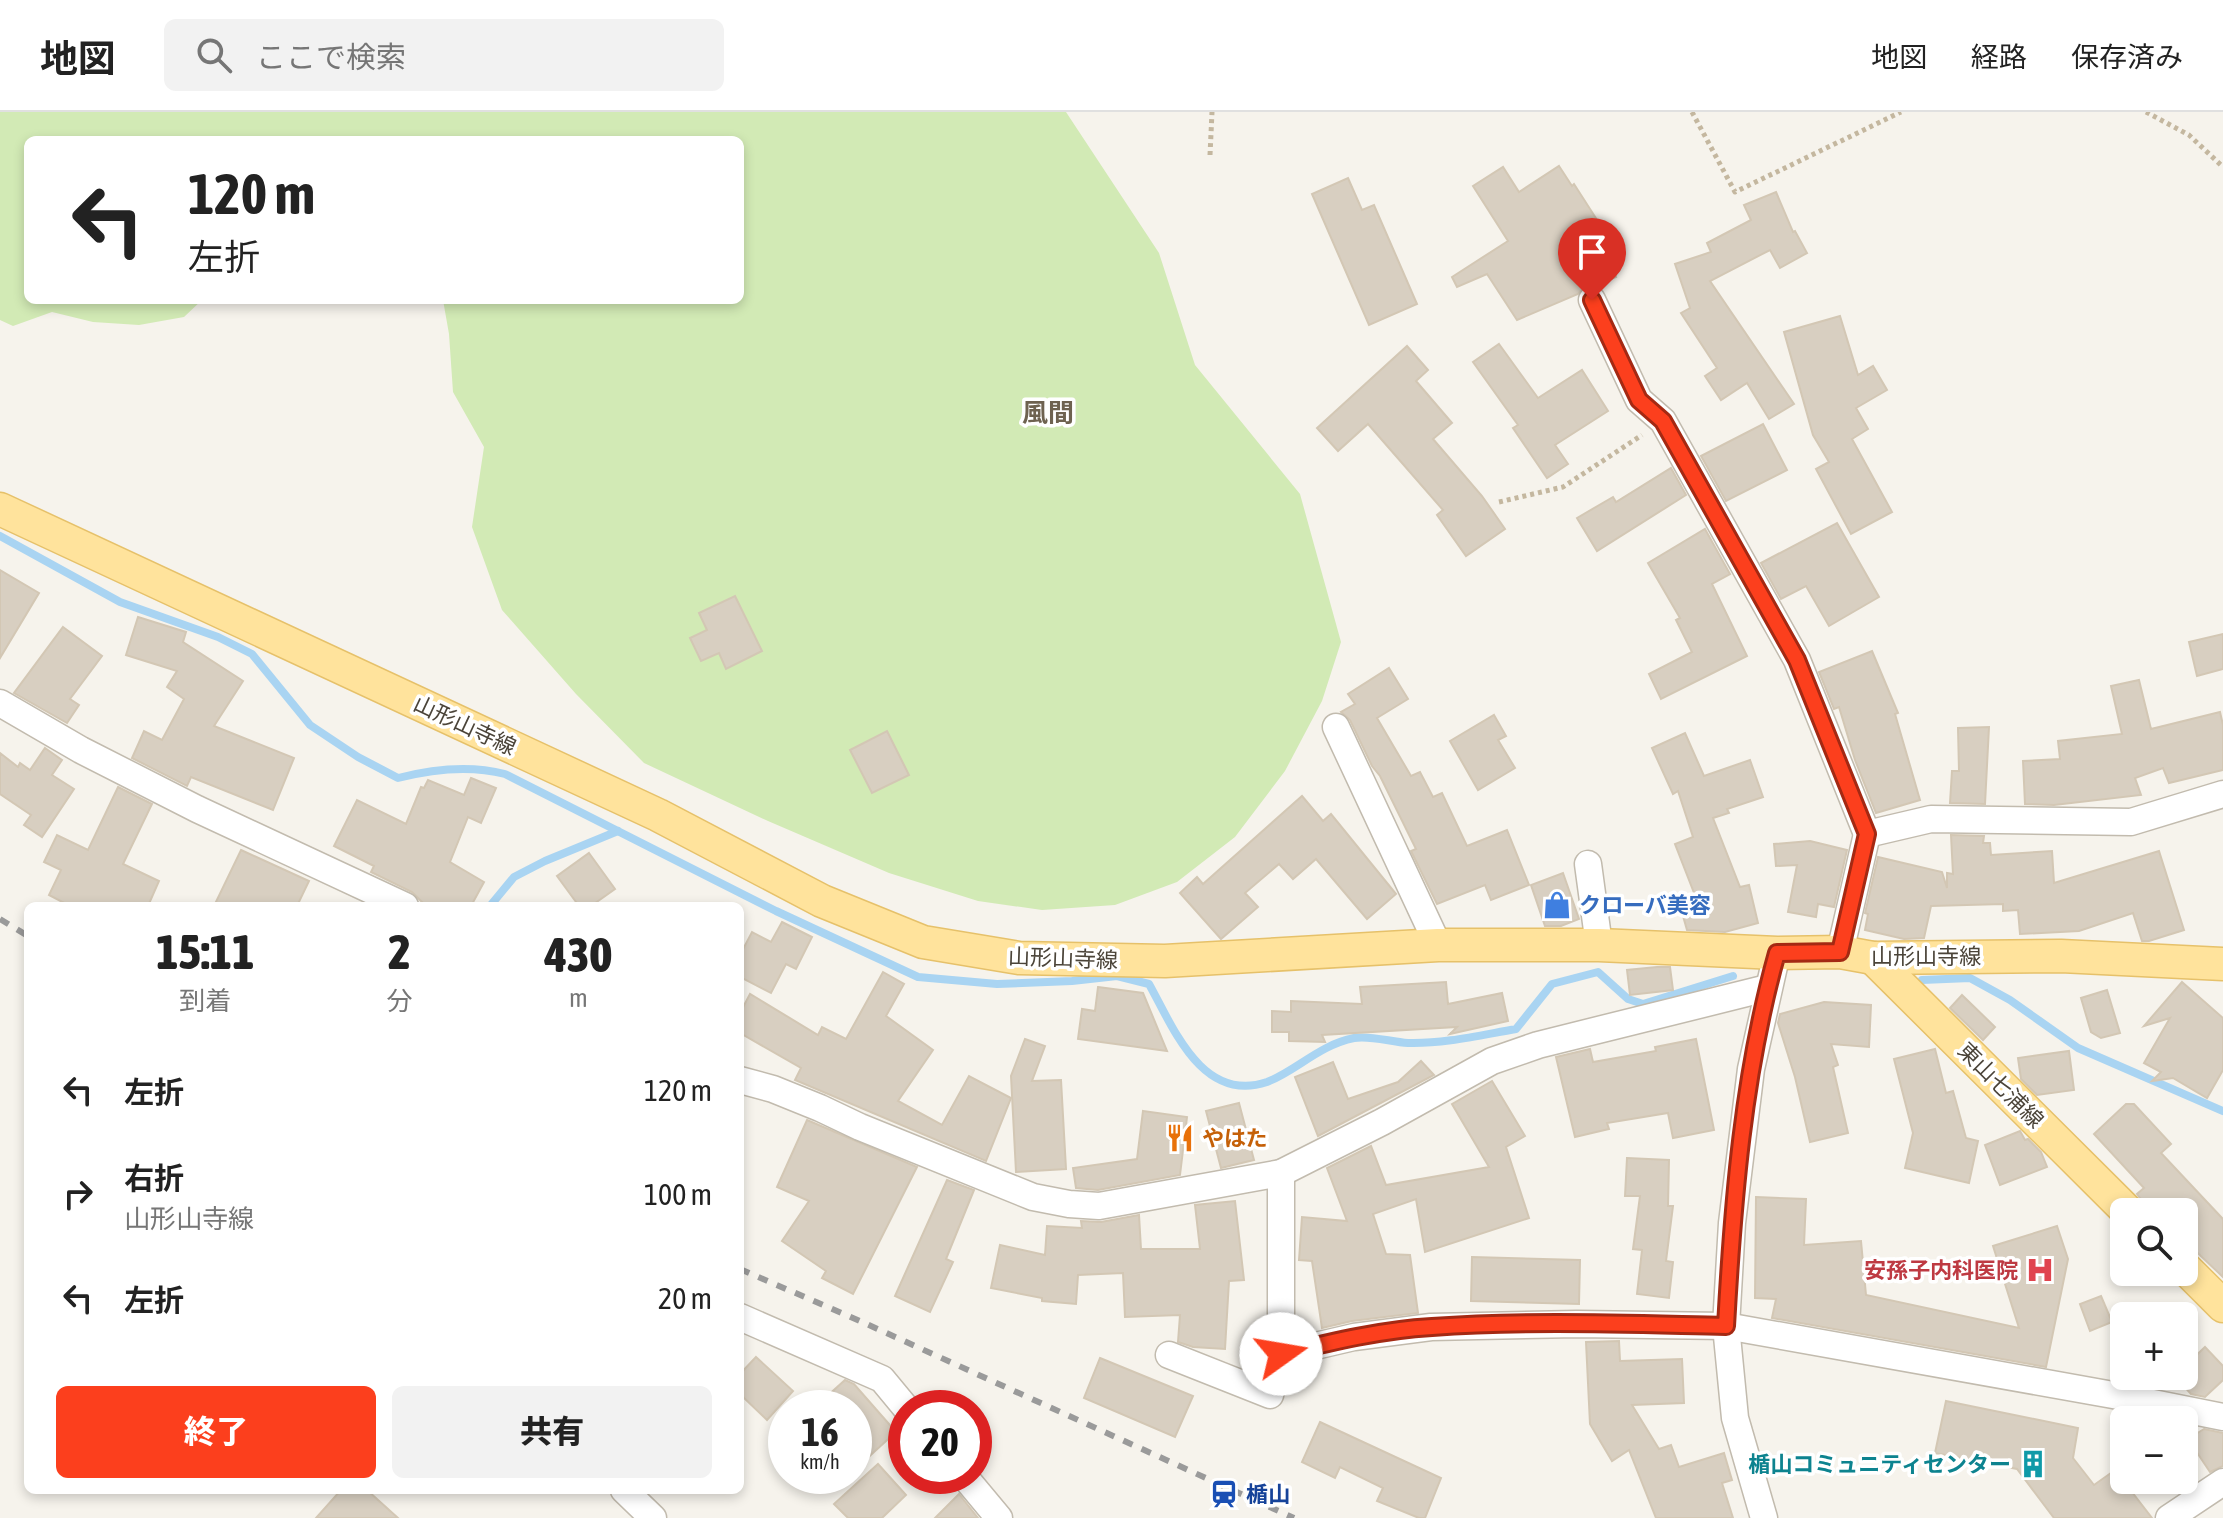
<!DOCTYPE html>
<html lang="ja">
<meta charset="utf-8">
<style>
:root{--surface:#fff;--page:#f2f2f2;--text:#222;--muted:#767676;--line:#e0e0e0;--accent:#fc3f1d}
body{margin:0;font-family:"Asap Condensed","Noto Sans JP",sans-serif;background:var(--page);color:var(--text);height:100vh;display:flex;flex-direction:column;font-size:30px;white-space:nowrap}
*{box-sizing:border-box;margin:0}
p{font-size:26px;color:var(--muted)}
.icon{flex:none;width:44px;height:44px;fill:none;stroke:currentColor;stroke-width:2;stroke-linecap:round;stroke-linejoin:round}
.map{position:relative;flex:1;overflow:hidden}
.drawer{position:absolute;left:24px;top:790px;width:720px;height:592px;display:flex;flex-direction:column;background:var(--surface);border-radius:12px;box-shadow:0 4px 12px #0003}
.drawer>*{flex:none}
.banner{position:absolute;left:24px;top:24px;width:720px;height:168px;border-radius:12px;box-shadow:0 4px 12px #0003;background:#fff;color:var(--text);overflow:hidden}
.buttons{position:absolute;left:2110px;top:1086px;display:grid;gap:16px}
.buttons a{display:grid;place-items:center;width:88px;height:88px;border-radius:12px;background:var(--surface);box-shadow:0 4px 12px #0003;font-size:40px}
.speed{position:absolute;left:768px;top:1278px;display:flex;gap:16px;font-size:40px;font-weight:700;text-align:center}
.speed>*{display:grid;place-content:center;width:104px;height:104px;border-radius:50%;background:var(--surface);box-shadow:0 4px 12px #0003;line-height:1}
.speed small{font-size:20px;font-weight:400}
.speed .limit{border:12px solid #d22;background:#fff;color:#111}
.pin{position:absolute;display:grid;place-items:center;width:68px;height:68px;color:#fff;margin:-82px -34px;border-radius:50% 50% 50% 0;rotate:-45deg;box-shadow:0 0 8px #0007}
.pin .icon{rotate:45deg}
.me{position:absolute;width:88px;margin:-44px;rotate:77deg;stroke-linejoin:round;filter:drop-shadow(0 0 6px #0008)}
.turn{display:flex;align-items:center;gap:28px;height:168px;padding:0 32px;font-size:36px}
.turn .icon{width:104px;height:104px;stroke-width:2.5}
.turn b{display:block;font-size:56px;line-height:68px}
.eta{display:flex;justify-content:space-evenly;align-items:center;height:136px;text-align:center}
.eta b{font-size:48px;font-weight:800;line-height:56px}
.action{display:flex;gap:16px;margin-top:auto;padding:16px 32px}
.action a{flex:1;height:92px;border-radius:12px;background:var(--accent);color:#fff;font-size:32px;font-weight:800;line-height:92px;text-align:center}
.action a+a{background:var(--page);color:var(--text)}
ul{padding:0;list-style:none}
li{display:flex;align-items:center;gap:24px;height:104px;padding:0 32px}
li div{flex:1}
li b{display:block;font-size:30px}
li em{font-style:normal}
header{display:flex;align-items:center;gap:48px;box-sizing:border-box;height:112px;padding:0 40px;background:var(--surface);border-bottom:2px solid var(--line)}
header strong{font-size:38px}
nav{display:flex;gap:44px;margin-inline-start:auto;font-size:28px}
.search{width:560px;height:72px;background:var(--page);display:flex;align-items:center;gap:20px;box-sizing:border-box;padding:0 28px;border-radius:12px;color:var(--muted);font-size:30px}
.map>svg:first-child{display:block}
.green{fill:#d2eab5}
.lines{fill:none;stroke-linecap:round;stroke-linejoin:round}
.stream{stroke:#a9d4f2;stroke-width:8}
.building{fill:#d8cfc1;stroke:#d3c7b4;stroke-width:2}
.minor-casing{stroke:#c2bbae;stroke-width:29}
.major-casing{stroke:#e6c16a;stroke-width:35}
.path{stroke:#c4b79f;stroke-width:5;stroke-dasharray:4 4;stroke-linecap:butt}
.minor{stroke:#fff;stroke-width:26}
.major{stroke:#ffe39c;stroke-width:32}
.rail{stroke:#9a9a9a;stroke-width:6;stroke-dasharray:10 10;stroke-linecap:butt}
.route-casing{stroke:#a42913;stroke-width:20}
.route{stroke:#fc3f1d;stroke-width:14}
.labels{text-anchor:middle;stroke-width:7;stroke-linejoin:round;paint-order:stroke}
.street-label{font-size:22px;fill:#4b4439;stroke:#fff}
.shop-label{font-size:22px;font-weight:bold;fill:#366cbe;stroke:#fff;text-anchor:start}
.food-label{font-size:22px;font-weight:bold;fill:#c56008;stroke:#fff;text-anchor:start}
.health-label{font-size:22px;font-weight:bold;fill:#be3a42;stroke:#fff;text-anchor:end}
.culture-label{font-size:22px;font-weight:bold;fill:#0d838f;stroke:#fff;text-anchor:end}
.transit-label{font-size:22px;font-weight:bold;fill:#164399;stroke:#fff;text-anchor:start}
.quarter-label{font-size:26px;font-weight:bold;fill:#6e6250;stroke:#fff}
</style>
<header>
<strong>地図</strong>
<div class="search"><svg class="icon" aria-label="search" viewBox="0 0 24 24"><circle cx="10" cy="10" r="6"/><path d="M15 15l6 6"/></svg>ここで検索</div>
<nav><a>地図</a><a>経路</a><a>保存済み</a></nav>
</header>
<div class="map">
<svg width="2223" height="1406" viewBox="0 0 2223 1406">
<rect width="100%" height="100%" fill="#f6f3ec"/>
<polygon class="green" points="0,0 1066,0 1159,141 1195,253 1300,382 1341,530 1322,589 1285,659 1235,725 1177,770 1115,793 1042,798 978,789 889,761 768,709 644,651 576,582 502,498 472,415 484,335 453,280 449,222 443,188 740,188 740,28 28,28 28,188 202,188 184,205 139,213 93,210 52,200 13,214 0,208"/>
<g class="lines">
<g class="stream">
<path d="M0,424L120,490L218,525L252,542L310,613L358,645L398,666C433,657 470,653 505,662L776,799L918,865L997,872L1072,869L1117,864L1149,872C1173,915 1202,992 1267,970C1296,959 1319,933 1354,926C1370,923 1391,930 1408,931C1444,932 1481,923 1516,917L1552,872L1598,860L1628,887L1643,892L1733,864"/>
<polyline points="490,794 514,765 545,749 618,719"/>
<polyline points="1922,868 1970,866 2010,888 2078,936 2223,999"/>
</g>
</g>
<g class="building">
<polygon points="1559,54 1572,74 1574,72 1601,114 1595,117 1616,165 1597,173 1586,173 1578,182 1517,208 1487,162 1457,175 1452,165 1508,129 1473,74 1503,55 1519,80"/>
<polygon points="1348,66 1362,98 1374,93 1417,192 1369,213 1312,82"/>
<polygon points="1776,80 1793,120 1795,119 1807,141 1780,156 1770,138 1710,169 1794,292 1769,307 1747,271 1721,288 1705,264 1717,256 1681,201 1690,196 1675,152 1711,140 1707,131 1751,108 1744,93"/>
<polygon points="1840,204 1858,263 1873,254 1887,278 1856,296 1868,317 1852,327 1892,400 1851,422 1816,357 1829,350 1813,323 1784,220"/>
<polygon points="1499,232 1538,286 1582,258 1608,299 1555,333 1568,352 1547,366 1513,316 1518,313 1473,250"/>
<polygon points="1407,234 1428,258 1416,269 1452,311 1433,327 1482,384 1505,417 1466,444 1437,403 1443,398 1368,312 1338,339 1317,316"/>
<polygon points="1763,312 1787,358 1726,389 1701,344"/>
<polygon points="1671,356 1686,383 1597,439 1577,406 1613,385 1616,390"/>
<polygon points="1837,411 1879,485 1829,514 1806,474 1781,487 1761,451"/>
<polygon points="1705,417 1730,462 1712,472 1747,544 1661,587 1649,562 1692,540 1676,508 1680,506 1648,451"/>
<polygon points="0,458 39,481 0,546"/>
<polygon points="735,484 762,539 726,557 719,541 701,549 690,526 707,518 699,501"/>
<polygon points="138,505 186,520 183,530 243,569 214,614 294,646 273,698 191,665 187,674 132,646 144,619 162,628 184,587 167,575 177,559 126,543"/>
<polygon points="63,515 102,544 70,587 79,593 67,611 14,581"/>
<polygon points="2223,522 2223,557 2197,564 2189,530"/>
<polygon points="1872,539 1898,601 1895,602 1920,688 1876,701 1855,648 1839,595 1834,597 1819,560"/>
<polygon points="1389,556 1408,587 1377,606 1411,664 1420,660 1433,685 1442,681 1467,734 1507,718 1529,773 1491,788 1485,773 1437,792 1411,739 1416,737 1380,664 1372,654 1350,608 1341,600 1355,592 1348,582"/>
<polygon points="2139,568 2151,617 2220,600 2223,613 2223,658 2169,671 2163,656 2135,666 2141,683 2054,693 2025,692 2023,649 2060,647 2058,629 2122,622 2111,574"/>
<polygon points="1494,603 1506,624 1498,628 1515,656 1478,678 1450,629"/>
<polygon points="1989,615 1985,692 1950,691 1952,659 1959,659 1958,616"/>
<polygon points="887,619 909,663 872,681 850,638"/>
<polygon points="1685,621 1704,664 1750,648 1763,685 1727,697 1729,701 1713,706 1740,775 1749,773 1758,811 1725,820 1687,818 1679,790 1696,786 1675,732 1693,725 1678,679 1673,682 1652,636"/>
<polygon points="45,636 62,648 52,663 74,677 42,725 24,713 31,703 0,682 0,641 18,655 20,651 30,658"/>
<polygon points="471,666 496,676 481,711 468,705 450,750 484,770 471,794 426,794 412,780 371,760 374,754 334,734 357,688 406,712 421,675 424,676 428,668 464,683"/>
<polygon points="118,675 152,692 123,752 159,769 148,794 70,794 49,783 61,758 44,750 57,723 88,738"/>
<polygon points="1302,684 1323,709 1331,702 1396,782 1367,807 1316,747 1293,767 1279,752 1245,781 1258,795 1221,827 1180,781 1197,765 1203,772"/>
<polygon points="1951,723 1984,724 1983,731 1990,731 1991,743 2052,739 2054,771 2159,739 2184,818 2149,829 2142,829 2133,801 2079,819 2020,822 2018,798 2003,799 2003,792 1931,794 1924,826 1904,827 1865,818 1868,802 1865,801 1878,745 1942,760 1947,776 1947,761 1953,762"/>
<polygon points="1810,729 1847,738 1834,795 1818,792 1816,805 1788,800 1797,753 1776,754 1774,732"/>
<polygon points="241,738 309,769 297,794 214,794"/>
<polygon points="589,741 615,777 591,794 579,794 557,764"/>
<polygon points="1563,761 1579,807 1561,814 1545,814 1531,773"/>
<polygon points="782,810 812,825 796,857 786,852 771,881 740,865 740,843 752,820 771,830"/>
<polygon points="1657,855 1670,855 1673,878 1630,883 1627,858"/>
<polygon points="883,860 904,872 886,904 933,938 898,989 942,1013 969,964 1011,986 986,1049 795,968 801,956 740,921 740,901 750,882 818,923 822,915 846,927"/>
<polygon points="1446,870 1448,892 1502,881 1508,909 1450,922 1457,915 1322,923 1325,930 1289,929 1289,920 1272,920 1272,899 1291,900 1291,889 1362,892 1360,875"/>
<polygon points="2182,870 2223,906 2223,958 2207,986 2173,966 2152,969 2161,960 2144,951 2170,906 2144,914"/>
<polygon points="1098,875 1143,881 1167,939 1078,927 1082,897 1095,899"/>
<polygon points="2107,878 2120,921 2101,926 2091,920 2081,886"/>
<polygon points="1962,883 1995,915 1983,928 1950,896"/>
<polygon points="1824,890 1871,893 1869,935 1831,932 1838,953 1833,955 1848,1021 1810,1030 1795,965 1778,911 1780,902"/>
<polygon points="1025,927 1045,934 1032,969 1061,968 1066,1057 1016,1060 1011,964"/>
<polygon points="1696,927 1714,1018 1673,1026 1668,1001 1607,1011 1609,1017 1575,1025 1556,945 1590,937 1593,950 1656,939 1655,935"/>
<polygon points="1935,937 1946,981 1953,979 1966,1026 1978,1029 1969,1071 1905,1056 1913,1021 1894,947"/>
<polygon points="2069,939 2074,978 2037,983 2021,967 2018,946"/>
<polygon points="1421,949 1434,963 1318,1024 1295,965 1333,950 1348,987 1398,970"/>
<polygon points="1492,969 1525,1024 1506,1035 1529,1106 1425,1140 1416,1087 1373,1102 1386,1142 1410,1143 1418,1201 1352,1209 1322,1216 1312,1149 1299,1148 1302,1105 1347,1109 1327,1056 1371,1034 1386,1073 1489,1055 1452,992"/>
<polygon points="1239,991 1254,1048 1221,1056 1206,999"/>
<polygon points="2126,992 2134,992 2171,1032 2161,1041 2223,1107 2223,1165 2184,1128 2184,1100 2146,1100 2146,1094 2137,1082 2144,1076 2094,1022"/>
<polygon points="1143,999 1187,1005 1180,1063 1098,1078 1076,1076 1073,1056 1137,1047"/>
<polygon points="807,1008 917,1055 853,1182 822,1166 826,1159 782,1129 809,1089 777,1075"/>
<polygon points="2020,1019 2025,1028 2028,1027 2041,1040 2047,1055 2000,1073 1985,1033"/>
<polygon points="1627,1046 1669,1048 1668,1094 1673,1094 1666,1149 1673,1150 1669,1186 1637,1182 1642,1138 1633,1137 1640,1084 1625,1084"/>
<polygon points="947,1068 974,1078 946,1147 953,1150 930,1200 895,1184"/>
<polygon points="1756,1085 1806,1087 1804,1133 1861,1129 1866,1183 2019,1216 1993,1134 2057,1114 2068,1147 2046,1255 1772,1206 1776,1187 1755,1186"/>
<polygon points="1235,1089 1244,1168 1229,1169 1225,1237 1193,1235 1178,1230 1180,1203 1125,1205 1123,1161 1078,1163 1076,1192 1042,1189 1042,1186 991,1176 1000,1133 1045,1143 1047,1114 1082,1116 1081,1109 1101,1110 1139,1103 1141,1137 1200,1137 1195,1093"/>
<polygon points="1472,1145 1580,1148 1579,1192 1471,1189"/>
<polygon points="2101,1184 2112,1210 2090,1219 2080,1192"/>
<polygon points="1619,1229 1620,1249 1682,1247 1684,1291 1632,1293 1659,1337 1671,1333 1679,1355 1724,1341 1732,1368 1722,1371 1733,1406 1656,1406 1629,1338 1612,1349 1590,1312 1586,1230"/>
<polygon points="2205,1235 2223,1254 2223,1268 2205,1285 2191,1282 2175,1264 2184,1264 2184,1255"/>
<polygon points="756,1245 793,1279 767,1308 740,1282 740,1262"/>
<polygon points="1100,1246 1193,1284 1175,1325 1084,1286"/>
<polygon points="845,1268 854,1272 896,1320 863,1350 854,1340 854,1296 814,1296"/>
<polygon points="1946,1289 2078,1316 2073,1346 2094,1373 2115,1358 2152,1406 2054,1406 2017,1357 1935,1341"/>
<polygon points="1320,1310 1441,1366 1425,1406 1419,1406 1377,1389 1383,1376 1340,1355 1335,1366 1302,1350"/>
<polygon points="2204,1317 2223,1321 2223,1354 2210,1360 2188,1327"/>
<polygon points="878,1352 906,1383 882,1406 848,1406 834,1392"/>
<polygon points="341,1378 367,1378 398,1406 316,1406"/>
<polygon points="959,1382 978,1406 935,1406"/>
</g>
<g class="lines">
<defs>
<g id="minor">
<polyline points="1592,188 1639,288 1663,309 1797,548 1867,722"/>
<polyline points="0,591 81,638 197,697 405,794"/>
<polyline points="1336,615 1438,833"/>
<polyline points="1588,752 1599,833"/>
<polyline points="1840,840 1867,722 1931,707 2131,710 2223,682"/>
<polyline points="740,968 773,977 820,996 860,1015 1033,1085 1069,1092 1099,1094 1281,1061 1382,1010 1492,949 1538,933 1767,876"/>
<polyline points="740,1205 882,1267 906,1296"/>
<polyline points="1281,1242 1354,1225 1431,1215 1577,1212 1726,1214 2113,1283 2223,1305"/>
<polyline points="1169,1243 1270,1283 1281,1242 1281,1061"/>
<polyline points="964,1364 999,1406"/>
<polyline points="624,1378 653,1406"/>
<polyline points="1764,1406 1735,1306 1726,1214 1732,1111 1751,957 1777,841"/>
<polyline points="2169,1406 2223,1370"/>
</g>
<g id="major">
<polyline points="0,397 658,703 822,789 923,830 1019,846 1165,849 1438,833 1599,833 1777,841 1840,840 1873,846 2061,844 2223,852"/>
<polyline points="1873,846 2128,1100"/>
<polyline points="2184,1155 2223,1194"/>
</g>
</defs>
<use href="#minor" class="minor-casing"/>
<use href="#major" class="major-casing"/>
<g class="path">
<polyline points="1692,0 1735,80 1901,0"/>
<polyline points="2146,0 2189,23 2223,55"/>
<polyline points="1210,43 1212,0"/>
<polyline points="1499,390 1563,375 1642,323"/>
</g>
<use href="#minor" class="minor"/>
<use href="#major" class="major"/>
<g class="rail">
<polyline points="0,807 28,824"/>
<polyline points="740,1157 860,1209 1294,1406"/>
</g>
</g>
<g class="lines">
<defs>
<path id="route" d="M1281,1242C1331,1230 1380,1218 1432,1215C1529,1208 1629,1212 1726,1214C1733,1089 1743,962 1777,841L1840,840L1867,722L1797,548L1663,309L1639,288L1592,188"/>
</defs>
<use href="#route" class="route-casing"/>
<use href="#route" class="route"/>
</g>
<defs>
<symbol id="shop-bare" viewBox="-9 -9 18 18"><path d="M-5-2.5h2.3a2.7 3.5 0 0 1 5.4 0H5L5.5 6h-11ZM-1.5-2.5h3a1.5 2.3 0 0 0-3 0Z" fill="#3f7fe0" stroke="#fff" stroke-width="2.5" paint-order="stroke"/></symbol>
<symbol id="restaurant-bare" viewBox="-9 -9 18 18"><path d="M-5-6h1v4h1v-4h1v4h1v-4h1v5L-1.5 .5V6h-2V.5L-5-1ZM5-6V6H3V1.5H1.5Q1.5-4 5-6Z" fill="#e8710a" stroke="#fff" stroke-width="2.5" paint-order="stroke"/></symbol>
<symbol id="hospital-bare" viewBox="-9 -9 18 18"><path d="M-5-5h3v3.5h4V-5h3V5h-3V1.5h-4V5h-3Z" fill="#e0444e" stroke="#fff" stroke-width="2.5" paint-order="stroke"/></symbol>
<symbol id="building-bare" viewBox="-9 -9 18 18"><path d="M-4-6H4V6H1V3H-1V6H-4ZM-2.5-4.3h1.7v1.8h-1.7ZM.8-4.3h1.7v1.8H.8ZM-2.5-1h1.7V.8h-1.7ZM.8-1h1.7V.8H.8Z" fill="#0f9aa8" stroke="#fff" stroke-width="2.5" paint-order="stroke"/></symbol>
<symbol id="station-bare" viewBox="-9 -9 18 18"><path d="M-3-6H3Q5-6 5-4V2Q5 4 3 4L4.5 6H3L1.5 4h-3L-3 6H-4.5L-3 4Q-5 4-5 2V-4Q-5-6-3-6ZM-3.5-4v3h7v-3ZM-3.5 1v1.5H-2V1ZM2 1v1.5H3.5V1Z" fill="#1a4fb4" stroke="#fff" stroke-width="2.5" paint-order="stroke"/></symbol>
</defs>
<g fill-rule="evenodd">
<use href="#shop-bare" x="1537" y="773" width="40" height="40"/>
<use href="#restaurant-bare" x="1160" y="1006" width="40" height="40"/>
<use href="#hospital-bare" x="2020" y="1138" width="40" height="40"/>
<use href="#building-bare" x="2013" y="1332" width="40" height="40"/>
<use href="#station-bare" x="1204" y="1362" width="40" height="40"/>
</g>
<g class="labels">
<g class="street-label">
<text transform="translate(465 613) rotate(25)" y="8">山形山寺線</text>
<text x="1926" y="852">山形山寺線</text>
<text transform="translate(1063 846) rotate(2)" y="8">山形山寺線</text>
<text transform="translate(2001 973) rotate(45)" y="8">東山七浦線</text>
</g>
<g class="shop-label">
<text x="1579" y="801">クローバ美容</text>
</g>
<g class="food-label">
<text x="1202" y="1034">やはた</text>
</g>
<g class="health-label">
<text x="2018" y="1166">安孫子内科医院</text>
</g>
<g class="culture-label">
<text x="2011" y="1360">楯山コミュニティセンター</text>
</g>
<g class="transit-label">
<text x="1246" y="1390">楯山</text>
</g>
<g class="quarter-label">
<text x="1048" y="310">風間</text>
</g>
</g>
</svg>
<div class="buttons">
<a><svg class="icon" aria-label="search" viewBox="0 0 24 24"><circle cx="10" cy="10" r="6"/><path d="M15 15l6 6"/></svg></a>
<a>+</a>
<a>−</a>
</div>
<div class="speed"><div>16<small>km/h</small></div><div class="limit">20</div></div>
<div class="pin" style="left:1592px;top:188px;background:#d93025"><svg class="icon" aria-label="arrive" viewBox="0 0 24 24"><path d="M6 21V4h12l-3 4 3 4H6"/></svg></div>
<svg class="me" style="left:1281px;top:1242px" viewBox="-20 -20 40 40"><circle r="19" fill="#fff"/><path d="M0-13L10 11 0 6-10 11z" fill="#fc3f1d"/></svg>
<div class="banner">
<div class="turn"><svg class="icon" aria-label="left" viewBox="0 0 24 24"><path d="M17 20v-9H6M10 6l-5 5 5 5"/></svg><div><b>120 m</b>左折</div></div>
</div>
<section class="drawer">
<div class="eta">
<div><b>15:11</b><p>到着</p></div>
<div><b>2</b><p>分</p></div>
<div><b>430</b><p>m</p></div>
</div>
<ul>
<li><svg class="icon" aria-label="left" viewBox="0 0 24 24"><path d="M17 20v-9H6M10 6l-5 5 5 5"/></svg><div><b>左折</b></div><em>120 m</em></li>
<li><svg class="icon" aria-label="right" viewBox="0 0 24 24"><path d="M7 20v-9h11M14 6l5 5-5 5"/></svg><div><b>右折</b><p>山形山寺線</p></div><em>100 m</em></li>
<li><svg class="icon" aria-label="left" viewBox="0 0 24 24"><path d="M17 20v-9H6M10 6l-5 5 5 5"/></svg><div><b>左折</b></div><em>20 m</em></li>
</ul>
<div class="action"><a>終了</a><a>共有</a></div>
</section>
</div>
